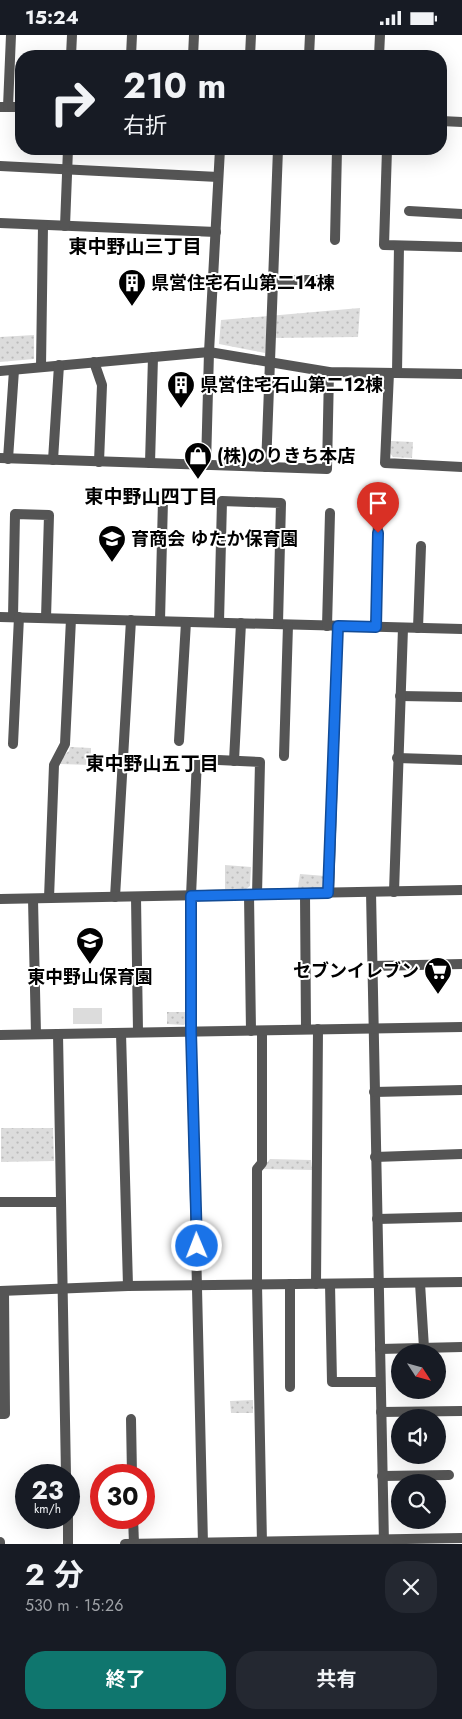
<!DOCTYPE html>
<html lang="ja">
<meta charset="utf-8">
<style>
:root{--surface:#171b24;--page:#242831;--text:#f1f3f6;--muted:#9ea1a6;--accent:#0f766e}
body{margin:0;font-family:Jost,"Noto Sans JP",sans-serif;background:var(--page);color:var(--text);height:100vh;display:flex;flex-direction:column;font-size:19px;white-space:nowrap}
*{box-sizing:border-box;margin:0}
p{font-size:16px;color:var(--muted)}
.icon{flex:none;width:28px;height:28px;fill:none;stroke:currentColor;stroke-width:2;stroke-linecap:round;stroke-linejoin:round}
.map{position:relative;height:1509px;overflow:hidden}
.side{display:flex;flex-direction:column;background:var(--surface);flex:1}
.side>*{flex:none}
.guide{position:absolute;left:15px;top:15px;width:432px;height:105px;border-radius:20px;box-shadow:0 5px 20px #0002;background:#171b24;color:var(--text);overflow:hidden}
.needle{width:32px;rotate:126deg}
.fabs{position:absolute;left:391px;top:1309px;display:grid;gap:10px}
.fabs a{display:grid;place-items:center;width:55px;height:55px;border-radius:50%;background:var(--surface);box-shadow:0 5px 20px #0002;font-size:25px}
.speed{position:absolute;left:15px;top:1429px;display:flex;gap:10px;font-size:25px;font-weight:700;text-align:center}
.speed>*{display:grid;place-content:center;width:65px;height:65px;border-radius:50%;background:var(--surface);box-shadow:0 5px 20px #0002;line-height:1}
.speed small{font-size:12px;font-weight:400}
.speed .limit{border:8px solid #d22;background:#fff;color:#111}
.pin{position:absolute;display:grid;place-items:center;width:42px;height:42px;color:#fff;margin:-51px -21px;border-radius:50% 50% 50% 0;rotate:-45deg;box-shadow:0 0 5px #0007}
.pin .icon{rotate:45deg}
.me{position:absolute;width:55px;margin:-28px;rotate:359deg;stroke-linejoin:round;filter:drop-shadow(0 0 4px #0008)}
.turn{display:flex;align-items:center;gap:18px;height:105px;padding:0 25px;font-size:22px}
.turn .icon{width:65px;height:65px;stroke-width:2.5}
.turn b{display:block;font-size:35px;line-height:42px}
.round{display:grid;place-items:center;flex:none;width:52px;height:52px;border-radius:20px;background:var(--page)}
.summary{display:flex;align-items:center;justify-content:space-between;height:85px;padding:0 25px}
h1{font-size:30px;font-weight:700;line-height:38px}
.primary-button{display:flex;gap:10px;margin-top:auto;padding:10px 25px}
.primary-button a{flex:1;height:58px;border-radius:20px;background:var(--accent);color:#fff;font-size:20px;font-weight:700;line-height:58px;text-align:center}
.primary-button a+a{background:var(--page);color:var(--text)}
.status{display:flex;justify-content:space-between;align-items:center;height:35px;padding:0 25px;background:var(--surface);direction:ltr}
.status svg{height:14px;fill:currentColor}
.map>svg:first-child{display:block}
.grass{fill:url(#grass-dots)}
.garden{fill:#dcdcdc}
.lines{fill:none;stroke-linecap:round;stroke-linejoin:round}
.minor{stroke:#555;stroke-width:10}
.route-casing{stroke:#114b97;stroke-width:12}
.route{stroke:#1a73e8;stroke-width:9}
.labels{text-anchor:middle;stroke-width:4;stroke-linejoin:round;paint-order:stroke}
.poi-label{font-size:18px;font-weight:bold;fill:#000;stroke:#fff;text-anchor:start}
.neighbourhood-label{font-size:19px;font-weight:bold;fill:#000;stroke:#fff}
</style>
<div class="status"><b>15:24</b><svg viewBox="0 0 49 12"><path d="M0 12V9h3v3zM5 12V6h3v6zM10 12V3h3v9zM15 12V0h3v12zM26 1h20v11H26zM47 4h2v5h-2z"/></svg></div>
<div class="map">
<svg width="462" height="1509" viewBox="0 0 462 1509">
<defs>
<pattern id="grass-dots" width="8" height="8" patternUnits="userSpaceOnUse" patternTransform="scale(1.25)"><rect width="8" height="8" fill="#dcdcdc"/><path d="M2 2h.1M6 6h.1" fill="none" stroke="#bbb" stroke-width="1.8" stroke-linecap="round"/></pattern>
</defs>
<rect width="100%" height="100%" fill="#fff"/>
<g class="grass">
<polygon points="360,273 358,302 267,303 265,318 219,309 221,285"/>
<polygon points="34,300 34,324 0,327 0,302"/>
<polygon points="391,406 413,407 412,423 393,422 390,418"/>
<polygon points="70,712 91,713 91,730 60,729 60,724 69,716"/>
<polygon points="225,830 251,832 250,851 246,854 225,854"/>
<polygon points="300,839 325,841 325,850 322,853 298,853"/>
<polygon points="167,977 187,977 187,987 184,990 167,989"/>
<polygon points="1,1093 53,1093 54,1126 1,1127"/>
<polygon points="270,1124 311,1125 312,1135 262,1134"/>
<polygon points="253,1365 253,1378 231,1378 230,1366"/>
</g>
<rect class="garden" x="73" y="973" width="29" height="16"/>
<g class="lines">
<g class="minor">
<polyline points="71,21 72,0"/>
<polyline points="131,21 132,0"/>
<polyline points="193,21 194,0"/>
<polyline points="250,21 251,0"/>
<polyline points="309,21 310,0"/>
<polyline points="379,21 380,0"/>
<polyline points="0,72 21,72"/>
<polyline points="8,72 11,0"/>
<polyline points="441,86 462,87"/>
<polyline points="387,114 384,210 462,212"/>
<polyline points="0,131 218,142"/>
<polyline points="409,176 462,179"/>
<polyline points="0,188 216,197"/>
<polyline points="65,191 68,114"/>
<polyline points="335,205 337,114"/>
<polyline points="273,245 328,245"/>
<polyline points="94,327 102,350 99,427"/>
<polyline points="41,332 43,190"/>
<polyline points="0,336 209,317 329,337 462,339"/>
<polyline points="389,338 385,428 462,432"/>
<polyline points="397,338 399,211"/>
<polyline points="0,423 327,434 329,337"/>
<polyline points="8,424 14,335"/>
<polyline points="53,425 59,330"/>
<polyline points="150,428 153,322"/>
<polyline points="206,430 209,317 220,114"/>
<polyline points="266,432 278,114"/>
<polyline points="0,582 462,594"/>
<polyline points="13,582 15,479 49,480 46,583"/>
<polyline points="160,586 163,465"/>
<polyline points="219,587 222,466 281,468 278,589"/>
<polyline points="327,591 330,478"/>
<polyline points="376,592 378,479"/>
<polyline points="418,593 421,511"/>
<polyline points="400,661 462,662"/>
<polyline points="179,706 186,587"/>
<polyline points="13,709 19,582"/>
<polyline points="284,721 288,590"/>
<polyline points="397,723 462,725"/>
<polyline points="234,726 241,588"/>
<polyline points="371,857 384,1509"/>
<polyline points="394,857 403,593"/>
<polyline points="329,858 338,591"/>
<polyline points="305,859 306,994"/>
<polyline points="249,860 251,996"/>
<polyline points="115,862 131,585"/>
<polyline points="136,862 138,997"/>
<polyline points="49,863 54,730 65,709 71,584"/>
<polyline points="0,864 462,855"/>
<polyline points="33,864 36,999"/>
<polyline points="372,931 462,929"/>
<polyline points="262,996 262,1128 257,1134 257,1249 262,1509"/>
<polyline points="121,998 128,1251"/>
<polyline points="58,999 66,1440"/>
<polyline points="0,1000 462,992"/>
<polyline points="374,1057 462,1055"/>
<polyline points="375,1122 462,1119"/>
<polyline points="0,1167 60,1167"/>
<polyline points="377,1184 462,1182"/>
<polyline points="420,1248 424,1313"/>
<polyline points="290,1249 290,1352"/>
<polyline points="316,1249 318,994"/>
<polyline points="330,1249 332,1347 380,1347"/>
<polyline points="0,1256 128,1251 462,1247"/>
<polyline points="380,1314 462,1312"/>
<polyline points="381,1377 462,1376"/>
<polyline points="0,1379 5,1379 4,1256"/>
<polyline points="131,1384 132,1440"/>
<polyline points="382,1441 449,1440"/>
<polyline points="68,1482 68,1509"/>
<polyline points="133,1482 134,1509"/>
<polyline points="0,1507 0,1509"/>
<polyline points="125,1509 462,1503"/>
<polyline points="203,1509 191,997 191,861 197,724 260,727 257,860"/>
</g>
</g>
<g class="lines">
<defs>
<polyline id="route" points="197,1211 191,997 191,861 328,858 338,591 376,592 378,498"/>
</defs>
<use href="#route" class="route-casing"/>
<use href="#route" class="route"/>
</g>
<defs>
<symbol id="building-pin" viewBox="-11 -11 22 30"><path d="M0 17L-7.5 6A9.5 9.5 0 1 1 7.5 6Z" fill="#000" stroke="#fff"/><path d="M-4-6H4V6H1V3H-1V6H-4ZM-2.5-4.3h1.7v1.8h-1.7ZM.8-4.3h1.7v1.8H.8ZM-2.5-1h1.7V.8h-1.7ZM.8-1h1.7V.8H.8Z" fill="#fff"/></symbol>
<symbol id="shop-pin" viewBox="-11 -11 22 30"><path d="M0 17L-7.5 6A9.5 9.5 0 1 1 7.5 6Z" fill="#000" stroke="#fff"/><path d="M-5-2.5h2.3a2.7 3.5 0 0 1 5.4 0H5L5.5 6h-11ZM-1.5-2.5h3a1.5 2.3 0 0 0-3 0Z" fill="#fff"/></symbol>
<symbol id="school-pin" viewBox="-11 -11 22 30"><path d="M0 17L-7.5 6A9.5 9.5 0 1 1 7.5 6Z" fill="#000" stroke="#fff"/><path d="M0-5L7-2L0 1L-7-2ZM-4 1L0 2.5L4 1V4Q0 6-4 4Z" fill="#fff"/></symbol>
<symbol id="supermarket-pin" viewBox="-11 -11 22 30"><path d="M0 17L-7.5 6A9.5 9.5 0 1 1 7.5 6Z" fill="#000" stroke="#fff"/><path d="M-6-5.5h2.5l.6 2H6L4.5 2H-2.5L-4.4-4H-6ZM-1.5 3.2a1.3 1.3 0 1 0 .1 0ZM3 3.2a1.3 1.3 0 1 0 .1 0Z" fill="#fff"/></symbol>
</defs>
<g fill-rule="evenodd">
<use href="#building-pin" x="116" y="232" width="32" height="43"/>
<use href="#building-pin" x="165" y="334" width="32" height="43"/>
<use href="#shop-pin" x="182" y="405" width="32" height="43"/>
<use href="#school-pin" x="96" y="488" width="32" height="43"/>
<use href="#school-pin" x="74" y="890" width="32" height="43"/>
<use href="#supermarket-pin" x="422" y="920" width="32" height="43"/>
</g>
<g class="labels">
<g class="poi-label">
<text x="151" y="254">県営住宅石山第二14棟</text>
<text x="200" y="356">県営住宅石山第二12棟</text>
<text x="217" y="427">(株)のりきち本店</text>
<text x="131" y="510">育商会 ゆたか保育園</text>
<text x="419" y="942" text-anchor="end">セブンイレブン</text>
<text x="90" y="948" text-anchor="middle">東中野山保育園</text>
</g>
<g class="neighbourhood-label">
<text x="135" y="218">東中野山三丁目</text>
<text x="151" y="468">東中野山四丁目</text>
<text x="152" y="735">東中野山五丁目</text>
</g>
</g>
</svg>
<div class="fabs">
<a><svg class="needle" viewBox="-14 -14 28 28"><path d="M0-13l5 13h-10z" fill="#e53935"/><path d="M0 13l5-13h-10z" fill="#9ea1a6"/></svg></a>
<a><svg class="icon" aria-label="sound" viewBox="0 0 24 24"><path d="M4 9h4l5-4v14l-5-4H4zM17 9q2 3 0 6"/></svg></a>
<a><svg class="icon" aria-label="search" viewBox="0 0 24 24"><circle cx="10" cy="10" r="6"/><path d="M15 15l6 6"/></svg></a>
</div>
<div class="speed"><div>23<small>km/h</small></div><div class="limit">30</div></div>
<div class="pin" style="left:378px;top:498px;background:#d93025"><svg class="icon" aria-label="arrive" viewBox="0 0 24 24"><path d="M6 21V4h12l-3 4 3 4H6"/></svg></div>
<svg class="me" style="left:197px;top:1211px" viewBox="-20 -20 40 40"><circle r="17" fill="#1a73e8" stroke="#fff" stroke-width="3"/><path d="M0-11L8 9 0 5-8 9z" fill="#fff"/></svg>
<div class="guide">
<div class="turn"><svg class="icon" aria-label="right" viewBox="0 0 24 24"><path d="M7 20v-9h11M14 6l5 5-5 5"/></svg><div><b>210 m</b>右折</div></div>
</div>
</div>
<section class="side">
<div class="summary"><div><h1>2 分</h1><p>530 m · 15:26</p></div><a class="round"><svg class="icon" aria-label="close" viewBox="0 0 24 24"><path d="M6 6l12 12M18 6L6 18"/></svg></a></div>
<div class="primary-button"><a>終了</a><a>共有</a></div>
</section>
